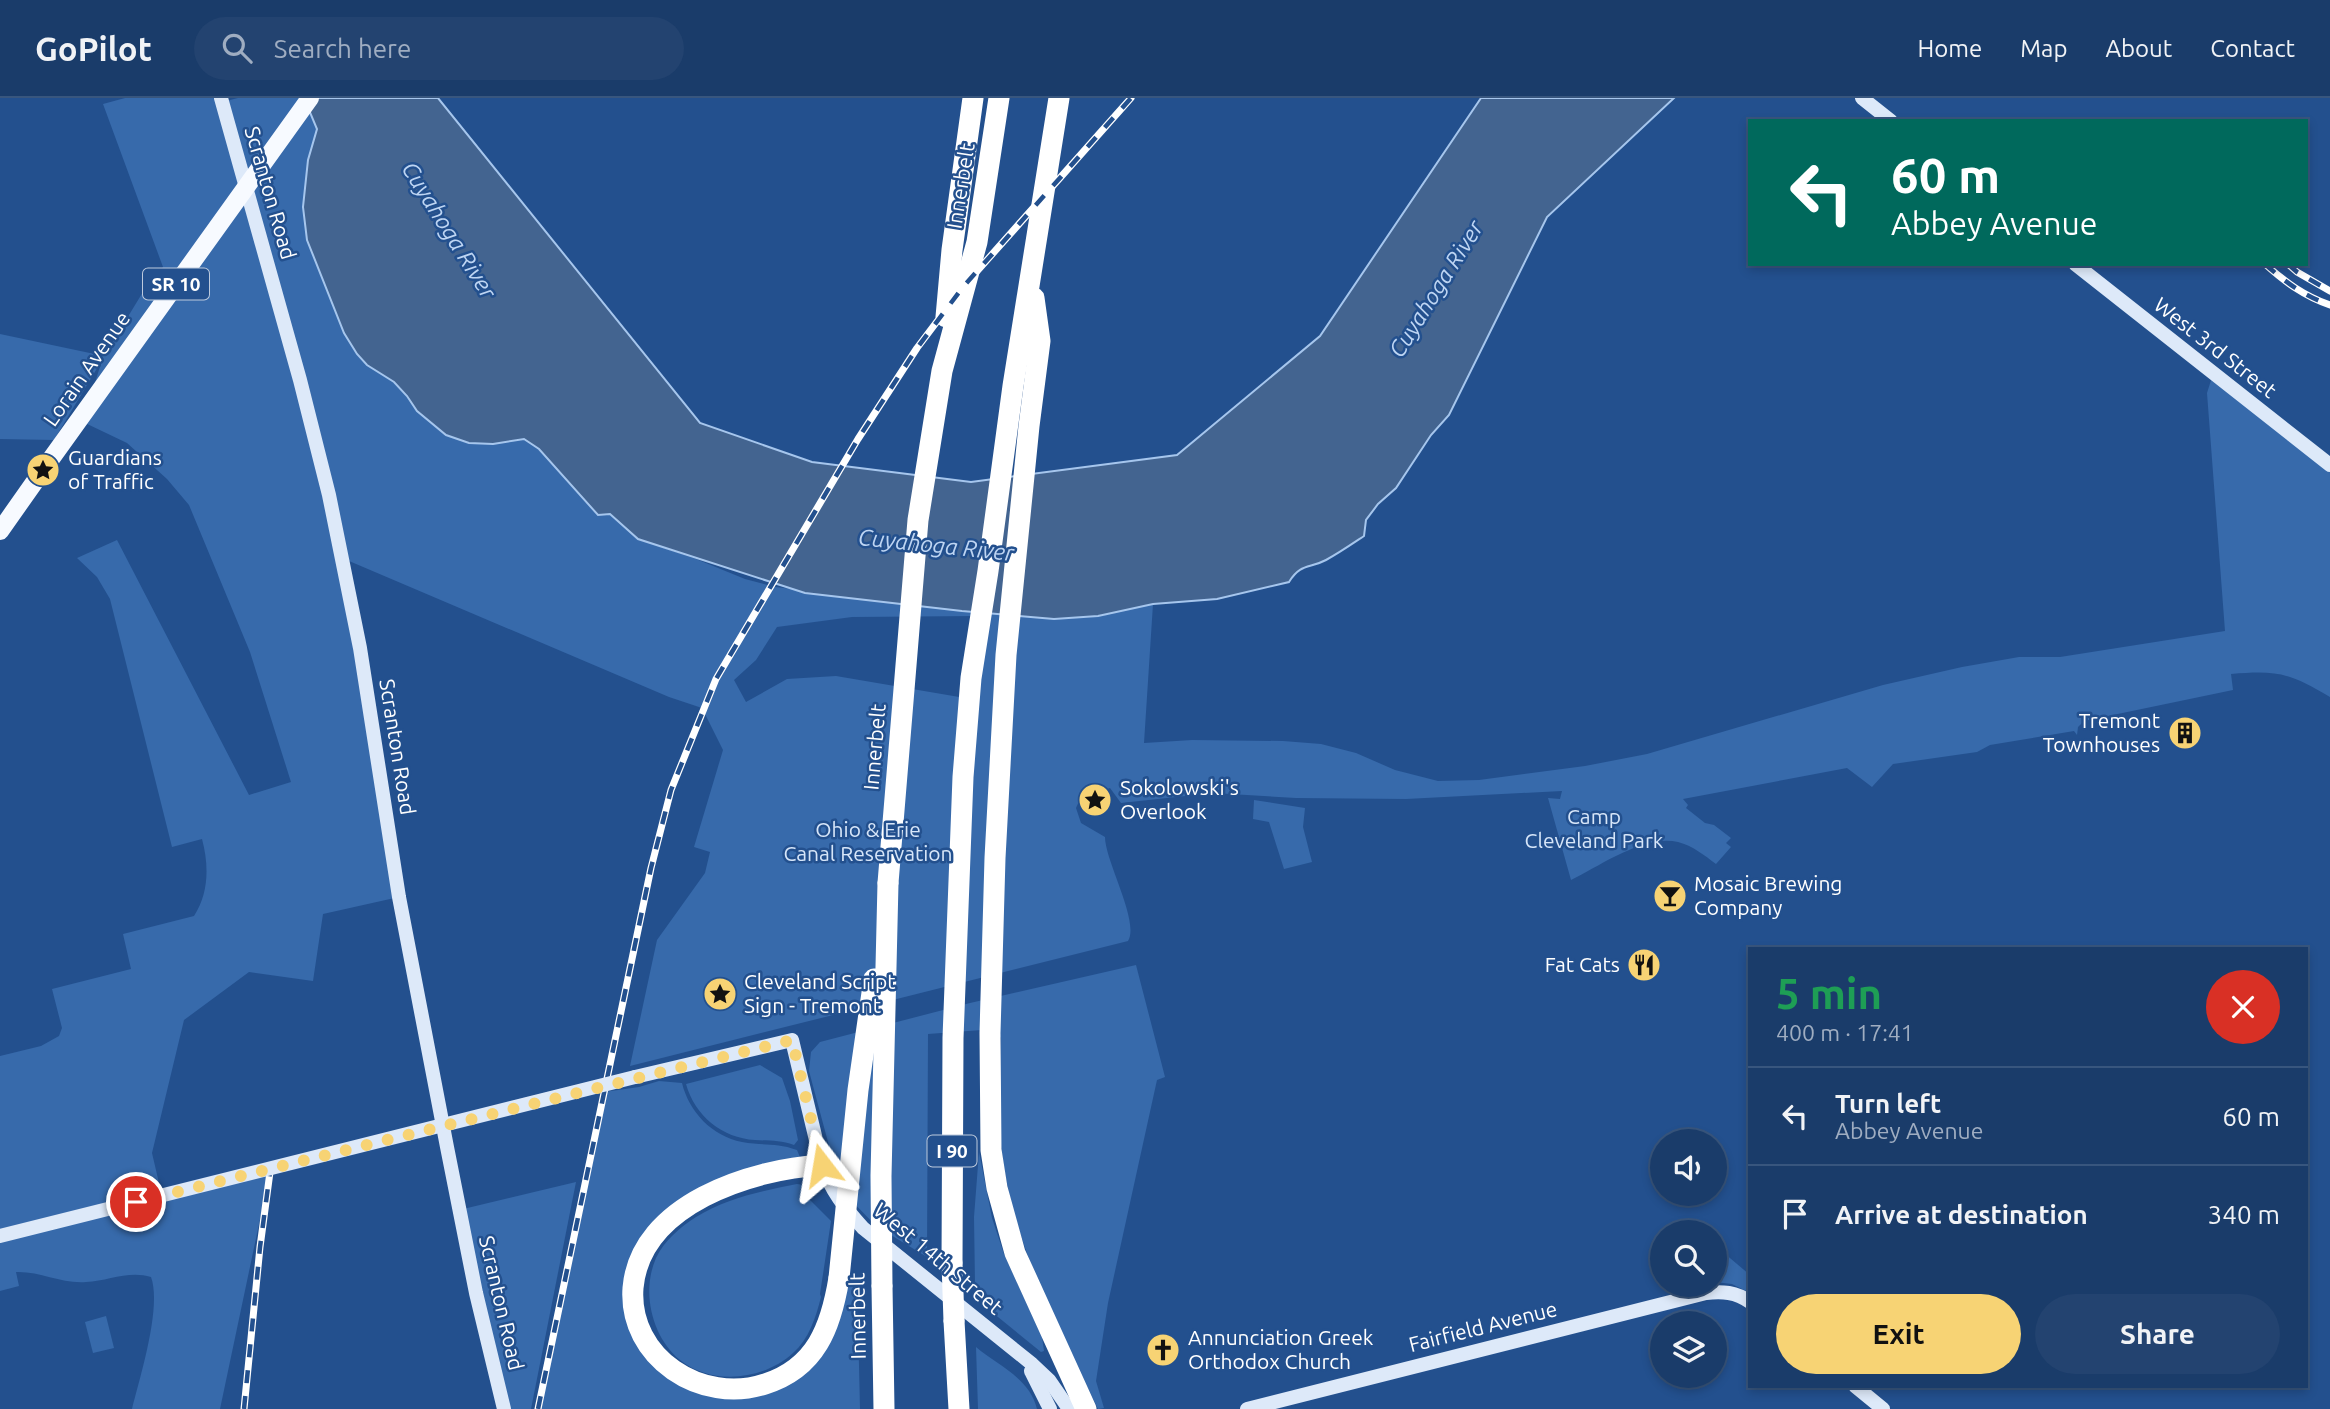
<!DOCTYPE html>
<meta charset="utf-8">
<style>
:root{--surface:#1a3c6a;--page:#234370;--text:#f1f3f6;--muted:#9fadc1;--line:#38567e;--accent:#f7d374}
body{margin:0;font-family:Ubuntu,sans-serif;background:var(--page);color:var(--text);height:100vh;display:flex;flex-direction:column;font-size:26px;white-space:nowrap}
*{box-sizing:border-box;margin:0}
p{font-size:23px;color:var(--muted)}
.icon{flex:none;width:38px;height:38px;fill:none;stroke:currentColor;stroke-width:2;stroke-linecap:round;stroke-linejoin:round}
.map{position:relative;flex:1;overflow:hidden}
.drawer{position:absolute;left:1748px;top:849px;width:560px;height:441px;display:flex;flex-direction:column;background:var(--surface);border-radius:0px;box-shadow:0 4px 10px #0003,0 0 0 2px var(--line)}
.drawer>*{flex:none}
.hud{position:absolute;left:1748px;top:21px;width:560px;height:147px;border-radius:0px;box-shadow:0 4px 10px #0003,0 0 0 2px var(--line);background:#00695c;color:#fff;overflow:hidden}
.tools{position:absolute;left:1650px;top:1031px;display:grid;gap:14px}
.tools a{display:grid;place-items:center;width:77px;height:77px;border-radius:50%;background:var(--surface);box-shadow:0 4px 10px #0003,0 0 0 2px var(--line);font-size:35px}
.pin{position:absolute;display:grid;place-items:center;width:60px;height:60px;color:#fff;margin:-30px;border:4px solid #fff;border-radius:50%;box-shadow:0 2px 7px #0007}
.me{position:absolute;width:77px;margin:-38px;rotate:346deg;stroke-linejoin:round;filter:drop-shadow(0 0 5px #0008)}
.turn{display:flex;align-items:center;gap:24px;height:147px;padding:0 28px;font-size:32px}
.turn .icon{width:91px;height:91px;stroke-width:2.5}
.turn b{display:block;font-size:49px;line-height:60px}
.round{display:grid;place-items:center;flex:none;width:74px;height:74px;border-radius:37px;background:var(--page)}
.overview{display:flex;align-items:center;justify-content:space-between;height:119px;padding:0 28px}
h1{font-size:42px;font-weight:700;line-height:52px;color:#1e9e55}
.button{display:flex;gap:14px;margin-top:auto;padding:14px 28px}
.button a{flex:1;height:80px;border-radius:42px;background:var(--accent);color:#111;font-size:28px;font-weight:700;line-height:80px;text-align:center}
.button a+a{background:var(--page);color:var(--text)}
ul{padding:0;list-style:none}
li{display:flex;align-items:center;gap:21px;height:98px;padding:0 28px;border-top:2px solid var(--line)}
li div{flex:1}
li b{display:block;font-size:26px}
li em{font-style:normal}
header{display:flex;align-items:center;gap:42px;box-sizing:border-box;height:98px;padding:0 35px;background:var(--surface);border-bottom:2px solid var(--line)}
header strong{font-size:33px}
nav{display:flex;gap:38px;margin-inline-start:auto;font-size:24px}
.search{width:490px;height:63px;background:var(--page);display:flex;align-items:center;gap:18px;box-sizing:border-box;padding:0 24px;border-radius:38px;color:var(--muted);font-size:26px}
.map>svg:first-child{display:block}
.green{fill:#376aab;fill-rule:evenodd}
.water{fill:#436490;stroke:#a6c6ed;stroke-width:2}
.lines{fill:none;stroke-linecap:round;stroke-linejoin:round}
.secondary{stroke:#dde9f9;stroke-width:14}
.primary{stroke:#f7faff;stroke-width:18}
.highway{stroke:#fff;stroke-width:21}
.rail-casing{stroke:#fff;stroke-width:7}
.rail{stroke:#23508e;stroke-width:4.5;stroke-dasharray:13;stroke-linecap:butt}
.secondary-bridge{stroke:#dde9f9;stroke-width:14}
.primary-bridge{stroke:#f7faff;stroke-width:18}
.highway-bridge{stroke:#fff;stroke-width:21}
.route{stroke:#f7d374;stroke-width:12;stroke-dasharray:0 21.6}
.labels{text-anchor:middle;stroke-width:5;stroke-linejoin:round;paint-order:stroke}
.shield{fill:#23508e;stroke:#bdcadd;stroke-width:2}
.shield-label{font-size:19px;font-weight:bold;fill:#fff}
.street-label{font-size:21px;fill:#fff;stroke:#23508e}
.poi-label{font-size:21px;fill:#fff;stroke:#23508e;text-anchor:start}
.park-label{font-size:21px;fill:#d7e6f9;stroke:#23508e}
.water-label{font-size:23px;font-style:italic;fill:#bed5f3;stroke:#23508e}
</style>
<header>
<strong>GoPilot</strong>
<div class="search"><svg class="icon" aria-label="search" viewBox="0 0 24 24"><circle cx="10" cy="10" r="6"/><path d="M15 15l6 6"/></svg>Search here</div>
<nav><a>Home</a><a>Map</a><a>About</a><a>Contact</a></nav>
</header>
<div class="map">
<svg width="2330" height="1311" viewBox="0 0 2330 1311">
<rect width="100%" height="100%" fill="#23508e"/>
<g class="green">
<path d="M125,0H221L222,4L238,0H304L317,31L308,62L357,256L367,267L394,284L407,298L417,313L446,337L493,346L524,341L539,351L598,416L610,415L638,441L696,461L745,481L775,489L1054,521L1093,519L1153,506L1144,645L1192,642L1283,643L1321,646L1356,655L1395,672L1438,683L1479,682L1585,668L1647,656L1883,587L1962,569L2019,559H2060L2225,533L2207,295L2213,276L2330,367V599C2289,575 2278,572 2231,576L2233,592L2084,623L2078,629L2077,637L2074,633L1990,647L1977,654L1893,666L1872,689L1847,670L1683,701L1688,707L1686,710L1705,725L1714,727L1731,740L1726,745L1731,749L1716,766C1704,757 1693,748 1678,744C1644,736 1600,768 1571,782L1548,700L1560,701L1562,693L1406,701L1296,700L1213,695L1121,705L1110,690L1080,701L1076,710L1081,725L1105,739C1105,763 1140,824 1128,843L630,968L657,842L705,775L710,754L694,749L723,652L702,610L669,599L342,460L399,799L323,816L313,883L249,874L184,922L152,1055L162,1098L270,1074L220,1311H132C140,1279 162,1209 151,1179C129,1172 108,1183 86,1184C62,1186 40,1173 16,1174L19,1188L0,1193V958L41,948L59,938L62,930L52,891L131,871L123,836L194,818C209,795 209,767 202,741L172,749L110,501L97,479L77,460L117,442L249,697L291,684L250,554L189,407L167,381L127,345L83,324L102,262L54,342L0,341V236L104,258L146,189L163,169L103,6ZM979,518L971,601L836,578L787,581L746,604L734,582L756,562L777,529L852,519Z"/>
<polygon points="1254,702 1305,710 1303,729 1312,764 1284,771 1269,724 1253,721"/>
<path d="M1136,867L1165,979L1157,982L1108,1205L1096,1283L1104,1310L1098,1311C1059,1231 1016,1152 1003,1063C997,1023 1001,981 1001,940L995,931L928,936L927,1159L876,1128L846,1097L832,1059L809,973L811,954L820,944L970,905Z"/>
<path d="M760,967L782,980L790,1003L798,1042L794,1047C780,1042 770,1043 755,1042C722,1040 695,1018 686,986Z"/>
<path d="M659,983L682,985C689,1014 712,1038 742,1044C763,1048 776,1044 797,1052L804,1069L667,1122L637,1173L649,1247L719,1291L804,1264L839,1180L857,1181L860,1311H536L543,1286L604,994L639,989Z"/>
<polygon points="979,1054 992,1120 1004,1156 1042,1239 1044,1253 1041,1254 982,1206 984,1201 988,1202 989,1198 975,1186 974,1119"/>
<polygon points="576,1084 531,1311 504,1311 459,1112"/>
<path d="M797,1086L804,1087L806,1098L831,1123L820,1196L821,1199C816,1219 809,1241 793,1255C764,1282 712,1288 680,1262C652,1239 641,1194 656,1160C664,1143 680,1129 696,1119C727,1100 762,1093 797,1086Z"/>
<polygon points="1724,1155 1750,1177 1750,1195 1732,1186 1715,1184 1727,1169 1718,1161"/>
<polygon points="106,1218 114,1250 93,1255 85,1224"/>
<path d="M976,1249C997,1267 1030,1280 1037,1311H978Z"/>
</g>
<path class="water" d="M304,0H438L700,325L812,364L971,384L1177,357L1320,238L1481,0H1674L1547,119L1449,317L1431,337L1396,390L1378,406L1366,422L1364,438C1352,446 1339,455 1326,462C1309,471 1301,465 1289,484L1217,501L1153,506L1098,518L1054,521L962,513L805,495L638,441L610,416L598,417L539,351L524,341L493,346L469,345L446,337L417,313L407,298L394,284L367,267L357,256L344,235L307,142L303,109L308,62L317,31Z"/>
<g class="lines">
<g class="secondary">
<polyline points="221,0 300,282 329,397 360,550 399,799 447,1049 476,1195 504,1311"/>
<polyline points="1862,0 1891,23"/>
<polyline points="2075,166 2330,367"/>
<path d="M635,979L792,942L822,1067C831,1093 845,1110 863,1130L1032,1266L1049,1282L1069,1311"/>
<polyline points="1031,1273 1050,1311"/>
<polyline points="1855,1288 1883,1311"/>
<path d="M1247,1311L1706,1195C1722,1193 1736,1194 1750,1204"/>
</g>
<polyline class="primary" points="0,433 43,372"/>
<g class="highway">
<polyline points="1034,200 1040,243 1029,328 1006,557 995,760 990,935 991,1052 997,1090 1015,1155 1086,1311"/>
<polyline points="946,219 952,152 973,0"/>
<polyline points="888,785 918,422 942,273 977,144 999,0"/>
<path d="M822,1067C752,1071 640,1106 633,1190C628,1260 702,1307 765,1286C816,1270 831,1229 839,1180"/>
<polyline points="952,1165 953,940 963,679 971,580 988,473 1013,288 1059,0"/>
<polyline points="882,1188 884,1311"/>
<polyline points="954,1223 959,1311"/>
</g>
<defs>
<g id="rail">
<path d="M2265,166C2285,184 2304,198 2330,207"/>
<polyline points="2288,166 2297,174 2330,193"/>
<polyline points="244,1311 260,1149 270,1074"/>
<polyline points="538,1311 651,770 671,692 716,581 858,341 917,250 963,189 1131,0"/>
</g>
</defs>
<use href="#rail" class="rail-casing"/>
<use href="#rail" class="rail"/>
<polyline class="secondary-bridge" points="0,1138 635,979"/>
<polyline class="primary-bridge" points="43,372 310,0"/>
<g class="highway-bridge">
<polyline points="952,1165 954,1223"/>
<polyline points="839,1180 858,992 874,881"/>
<polyline points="882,1188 881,1078 888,785"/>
</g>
</g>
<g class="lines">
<polyline class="route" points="136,1104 792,942 822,1067"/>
</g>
<defs>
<symbol id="sight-disc" viewBox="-11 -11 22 22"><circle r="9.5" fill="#f7d374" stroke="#23508e"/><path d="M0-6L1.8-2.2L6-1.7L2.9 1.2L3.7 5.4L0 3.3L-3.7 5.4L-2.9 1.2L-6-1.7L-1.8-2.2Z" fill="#111"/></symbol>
<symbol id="building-disc" viewBox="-11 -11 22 22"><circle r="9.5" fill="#f7d374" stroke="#23508e"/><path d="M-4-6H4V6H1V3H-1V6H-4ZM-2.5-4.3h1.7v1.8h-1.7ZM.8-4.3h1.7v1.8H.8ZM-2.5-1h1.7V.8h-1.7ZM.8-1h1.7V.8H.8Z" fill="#111"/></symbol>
<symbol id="bar-disc" viewBox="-11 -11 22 22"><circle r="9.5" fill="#f7d374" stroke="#23508e"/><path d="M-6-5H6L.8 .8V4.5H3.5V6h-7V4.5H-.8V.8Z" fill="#111"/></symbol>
<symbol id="restaurant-disc" viewBox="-11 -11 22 22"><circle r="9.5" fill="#f7d374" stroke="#23508e"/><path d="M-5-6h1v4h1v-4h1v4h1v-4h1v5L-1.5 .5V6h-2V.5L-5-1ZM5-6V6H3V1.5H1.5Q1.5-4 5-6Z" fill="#111"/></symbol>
<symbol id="church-disc" viewBox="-11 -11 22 22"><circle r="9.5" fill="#f7d374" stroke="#23508e"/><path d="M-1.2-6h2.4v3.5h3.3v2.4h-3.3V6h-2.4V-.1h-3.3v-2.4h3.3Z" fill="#111"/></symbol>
</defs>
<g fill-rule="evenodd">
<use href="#sight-disc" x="24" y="353" width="38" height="38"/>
<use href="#building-disc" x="2166" y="616" width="38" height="38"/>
<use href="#sight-disc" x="1076" y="683" width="38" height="38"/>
<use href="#bar-disc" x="1651" y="779" width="38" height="38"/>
<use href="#restaurant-disc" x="1625" y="848" width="38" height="38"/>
<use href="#sight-disc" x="701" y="877" width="38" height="38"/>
<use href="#church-disc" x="1144" y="1233" width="38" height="38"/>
</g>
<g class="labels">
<g class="shield">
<rect x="143" y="170.5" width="66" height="31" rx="5"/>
<rect x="927.5" y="1037.5" width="49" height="31" rx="5"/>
</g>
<g class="shield-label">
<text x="176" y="193">SR 10</text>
<text x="952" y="1060">I 90</text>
</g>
<g class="street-label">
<text transform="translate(961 88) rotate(-81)" y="7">Innerbelt</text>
<text transform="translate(270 95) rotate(74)" y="7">Scranton Road</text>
<text transform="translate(2215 250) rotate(38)" y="7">West 3rd Street</text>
<text transform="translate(87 271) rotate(-55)" y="7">Lorain Avenue</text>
<text transform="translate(397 649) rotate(81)" y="7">Scranton Road</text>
<text transform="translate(875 649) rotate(-85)" y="7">Innerbelt</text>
<text transform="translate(938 1161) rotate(40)" y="7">West 14th Street</text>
<text transform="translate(501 1205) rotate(77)" y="7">Scranton Road</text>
<text transform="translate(858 1218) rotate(-91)" y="7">Innerbelt</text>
<text transform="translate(1483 1229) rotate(-14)" y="7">Fairfield Avenue</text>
</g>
<g class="poi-label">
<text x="68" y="367">Guardians<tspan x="68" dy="24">of Traffic</tspan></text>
<text x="2160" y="630" text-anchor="end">Tremont<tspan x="2160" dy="24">Townhouses</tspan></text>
<text x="1120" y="697">Sokolowski's<tspan x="1120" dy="24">Overlook</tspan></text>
<text x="1694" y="793">Mosaic Brewing<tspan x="1694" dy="24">Company</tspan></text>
<text x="1620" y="874" text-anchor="end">Fat Cats</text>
<text x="744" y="891">Cleveland Script<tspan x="744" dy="24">Sign - Tremont</tspan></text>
<text x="1188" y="1247">Annunciation Greek<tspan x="1188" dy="24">Orthodox Church</tspan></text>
</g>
<g class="park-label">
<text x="1594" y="726">Camp<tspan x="1594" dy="24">Cleveland Park</tspan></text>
<text x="868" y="739">Ohio &amp; Erie<tspan x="868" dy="24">Canal Reservation</tspan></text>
</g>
<g class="water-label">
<text transform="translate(449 132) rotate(58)" y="8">Cuyahoga River</text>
<text transform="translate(1436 191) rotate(-58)" y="8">Cuyahoga River</text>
<text transform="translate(936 447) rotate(6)" y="8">Cuyahoga River</text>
</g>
</g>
</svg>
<div class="tools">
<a><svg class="icon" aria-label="sound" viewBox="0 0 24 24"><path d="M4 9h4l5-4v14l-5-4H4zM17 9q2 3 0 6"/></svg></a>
<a><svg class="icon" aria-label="search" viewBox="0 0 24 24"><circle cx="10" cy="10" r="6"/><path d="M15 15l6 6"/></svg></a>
<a><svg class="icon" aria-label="layers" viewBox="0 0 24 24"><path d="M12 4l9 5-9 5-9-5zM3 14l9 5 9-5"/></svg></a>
</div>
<div class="pin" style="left:136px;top:1104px;background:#d93025"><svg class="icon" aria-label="arrive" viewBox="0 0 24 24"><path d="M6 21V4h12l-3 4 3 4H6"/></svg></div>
<svg class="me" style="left:822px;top:1067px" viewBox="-20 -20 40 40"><path d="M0-17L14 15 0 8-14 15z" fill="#f7d374" stroke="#fff" stroke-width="4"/></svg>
<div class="hud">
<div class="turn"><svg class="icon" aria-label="left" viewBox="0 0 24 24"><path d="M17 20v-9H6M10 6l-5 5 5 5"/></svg><div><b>60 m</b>Abbey Avenue</div></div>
</div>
<section class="drawer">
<div class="overview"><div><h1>5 min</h1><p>400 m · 17:41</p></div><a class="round" style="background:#d93025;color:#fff"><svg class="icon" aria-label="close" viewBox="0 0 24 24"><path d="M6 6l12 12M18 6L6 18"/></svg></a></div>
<ul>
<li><svg class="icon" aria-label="left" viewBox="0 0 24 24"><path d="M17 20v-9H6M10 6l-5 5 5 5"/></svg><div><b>Turn left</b><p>Abbey Avenue</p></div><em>60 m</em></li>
<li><svg class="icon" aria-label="arrive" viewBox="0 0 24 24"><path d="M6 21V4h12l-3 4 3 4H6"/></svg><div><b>Arrive at destination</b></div><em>340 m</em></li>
</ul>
<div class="button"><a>Exit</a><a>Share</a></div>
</section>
</div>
